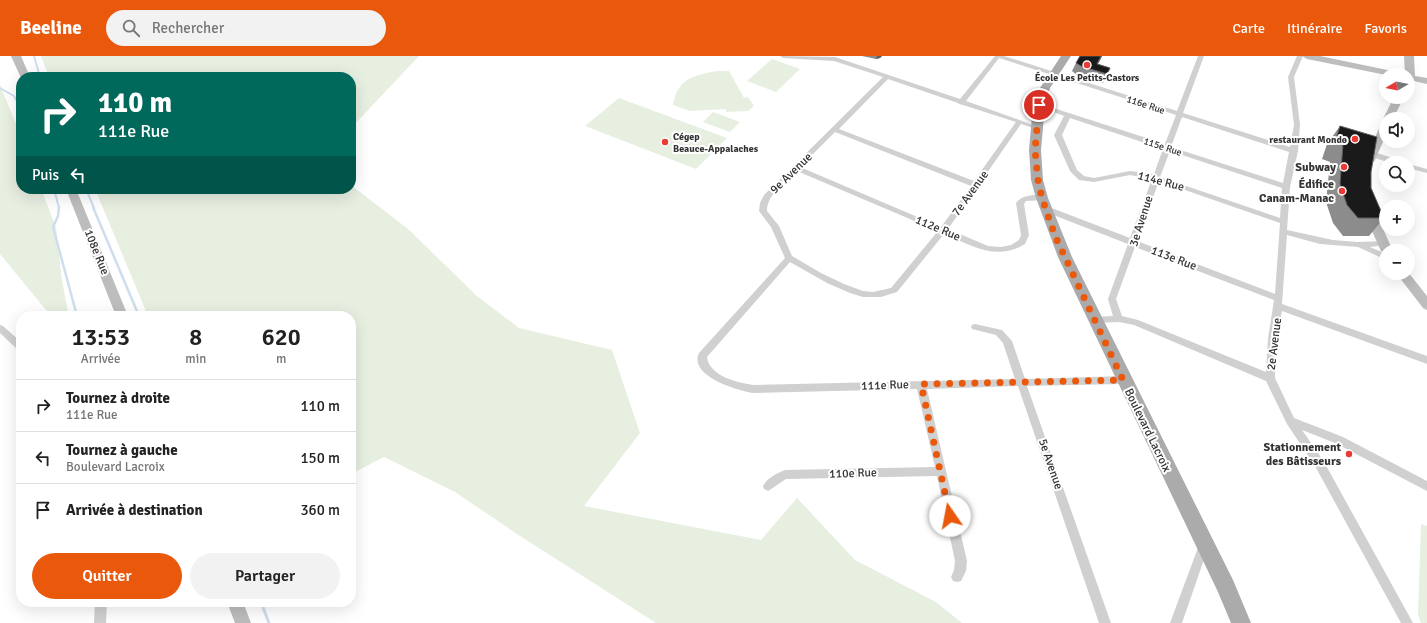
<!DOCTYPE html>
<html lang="fr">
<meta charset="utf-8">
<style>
:root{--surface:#fff;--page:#f2f2f2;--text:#222;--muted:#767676;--line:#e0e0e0;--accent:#ea580c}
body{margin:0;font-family:Signika,sans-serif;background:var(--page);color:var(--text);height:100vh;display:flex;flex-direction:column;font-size:15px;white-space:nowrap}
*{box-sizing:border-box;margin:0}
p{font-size:13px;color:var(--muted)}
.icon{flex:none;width:22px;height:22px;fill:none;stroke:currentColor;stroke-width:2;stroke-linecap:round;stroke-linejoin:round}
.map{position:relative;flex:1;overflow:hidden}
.sheet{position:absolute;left:16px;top:255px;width:340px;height:296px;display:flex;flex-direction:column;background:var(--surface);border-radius:16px;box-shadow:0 4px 16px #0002}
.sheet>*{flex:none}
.banner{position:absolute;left:16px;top:16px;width:340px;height:122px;border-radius:16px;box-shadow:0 4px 16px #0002;background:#00695c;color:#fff;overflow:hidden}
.needle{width:26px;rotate:260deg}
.buttons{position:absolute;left:1379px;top:12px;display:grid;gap:8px}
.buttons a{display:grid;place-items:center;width:36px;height:36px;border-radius:50%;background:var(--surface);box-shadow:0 4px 16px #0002;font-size:20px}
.pin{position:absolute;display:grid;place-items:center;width:34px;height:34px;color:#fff;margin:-17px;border:2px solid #fff;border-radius:50%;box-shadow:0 1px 4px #0007}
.me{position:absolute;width:44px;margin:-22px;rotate:348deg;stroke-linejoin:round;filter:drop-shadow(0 0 3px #0008)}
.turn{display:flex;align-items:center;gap:14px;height:84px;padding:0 16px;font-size:18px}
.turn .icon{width:52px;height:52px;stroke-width:2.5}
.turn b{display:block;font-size:28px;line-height:34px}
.then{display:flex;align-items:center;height:38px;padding:0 16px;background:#0003;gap:8px;font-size:15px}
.eta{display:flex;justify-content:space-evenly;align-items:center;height:68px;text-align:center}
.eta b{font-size:24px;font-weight:600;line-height:28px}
.button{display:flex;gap:8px;margin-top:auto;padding:8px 16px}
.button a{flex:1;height:46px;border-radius:24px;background:var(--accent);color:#fff;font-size:16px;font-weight:600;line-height:46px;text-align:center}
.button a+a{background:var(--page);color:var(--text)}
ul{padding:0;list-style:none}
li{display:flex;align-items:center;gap:12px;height:52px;padding:0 16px;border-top:1px solid var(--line)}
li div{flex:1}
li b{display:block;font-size:15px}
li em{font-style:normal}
header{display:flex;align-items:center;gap:24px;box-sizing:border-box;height:56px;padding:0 20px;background:var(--accent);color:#fff}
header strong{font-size:19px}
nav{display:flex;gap:22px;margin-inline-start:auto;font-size:14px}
.search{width:280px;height:36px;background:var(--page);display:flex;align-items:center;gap:10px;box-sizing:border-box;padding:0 14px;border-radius:22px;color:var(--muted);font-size:15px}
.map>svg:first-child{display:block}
.green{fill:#e7efe1}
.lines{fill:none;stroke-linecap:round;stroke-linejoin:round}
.stream-far2{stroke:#cedeef;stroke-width:2}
.stream-far1{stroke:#cedeef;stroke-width:2.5}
.stream{stroke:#cedeef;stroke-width:3}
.street{fill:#d0d0d0;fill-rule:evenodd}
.secondary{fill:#bdbdbd;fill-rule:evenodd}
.primary{fill:#ababab;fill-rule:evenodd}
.wall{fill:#8c8c8c}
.shaded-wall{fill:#5f5f5f}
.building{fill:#1a1a1a;stroke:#5f5f5f}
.route{stroke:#ea580c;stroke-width:7;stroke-dasharray:0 12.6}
.poi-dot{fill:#ea3a34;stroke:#fff;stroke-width:1.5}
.labels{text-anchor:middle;stroke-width:4;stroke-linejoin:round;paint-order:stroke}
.far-poi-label{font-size:10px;font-weight:bold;fill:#333;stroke:#fff}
.far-street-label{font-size:10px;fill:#333;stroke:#fff}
.poi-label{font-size:12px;font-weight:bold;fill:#333;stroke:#fff;text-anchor:end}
.street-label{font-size:12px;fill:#333;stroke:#fff}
</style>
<header>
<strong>Beeline</strong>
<div class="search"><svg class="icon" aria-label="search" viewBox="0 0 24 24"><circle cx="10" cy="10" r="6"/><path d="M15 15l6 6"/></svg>Rechercher</div>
<nav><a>Carte</a><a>Itinéraire</a><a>Favoris</a></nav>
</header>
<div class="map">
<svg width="1427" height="567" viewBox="0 0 1427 567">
<rect width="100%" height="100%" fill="#fff"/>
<g class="green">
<polygon points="41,0 419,0 351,72 351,21 49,21"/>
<polygon points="772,3 800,13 776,36 747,25"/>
<path d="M717,15H729L744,42L748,41L754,50L748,55L726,56V53L690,55L673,49C677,23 694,19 717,15Z"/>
<polygon points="0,29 21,80 21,133 41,133 56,171 62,225 69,260 51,260 0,198"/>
<polygon points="619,42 727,82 696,113 585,70"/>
<polygon points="713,56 740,66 730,76 703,66"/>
<polygon points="351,129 408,173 477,240 519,272 612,294 640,377 584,450 761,484 797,442 855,504 936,546 962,567 656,567 517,478 455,436 384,401 351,418 351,260 148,260 95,133 351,133"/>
<polygon points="1421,468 1427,470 1427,567 1421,567 1418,559"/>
</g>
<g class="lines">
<g class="stream-far2">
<polyline points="34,0 40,21"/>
<polyline points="0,32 14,40 21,53"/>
<polyline points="54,133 59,152"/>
<polyline points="86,133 94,152"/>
</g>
<g class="stream-far1">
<polyline points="59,151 58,160 53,171 77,260"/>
<polyline points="93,151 139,260"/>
</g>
<polyline class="stream" points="261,546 269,567"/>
<g class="street">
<path d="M780,0L835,1L960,43L995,0H1004L1177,55L1198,0H1204L1183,57L1290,91L1294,69L1288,21L1297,0H1303L1294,21L1300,69L1298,95L1290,131L1287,174L1333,184L1357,186L1385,185L1386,187L1385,189L1370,191L1386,198V204L1358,191L1320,188L1287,179L1282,248L1427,300V308L1282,255L1276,283L1275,322L1294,362L1343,381L1427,425V435L1335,387L1302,374L1323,404L1413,567H1401L1315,410L1287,368L1266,325L1134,269L1119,266L1094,267L1090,264L1094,261L1113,260L1108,243L1128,188L1043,155L1042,153L1046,150L1049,151L1130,182L1152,123L1130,119L1094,126L1079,124L1070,115L1054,79L1064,60L1036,49L1039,47L1041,48L1165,88L1176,59L999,2L966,45L1039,71L1036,73L1021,68L948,173L988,190L1001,191L1011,189L1019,184L1021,179L1016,147C1022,139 1035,138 1045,140V144L1026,145L1024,148L1029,179L1025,188C997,206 971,189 944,178L897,236L881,241H863L850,237L827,227L790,206L707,301C709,320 738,327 754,329L1015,323L1003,287L996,279L972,273L971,271L972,269L975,268L1002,274L1012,285L1025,323L1123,320L1126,321L1128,324L1126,327L1123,328L1027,330L1111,567H1099L1018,330L927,333L967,505L966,515L961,525L957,526L953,525L951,521L954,514L955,505L937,420L786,423L768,435L764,433L763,430C767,422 777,417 785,414L935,411L917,333L754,337C739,335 688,320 699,297L785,202L771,171L759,155L760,147L764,139L883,21L834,5L783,2ZM888,23L958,47L959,48L963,49L1016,66L974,125L839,73ZM1182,61L1289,96L1283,127L1171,91ZM1070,62L1163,93L1154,118L1130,115L1094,122L1084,120L1077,114L1062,79ZM835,76L971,130L941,171L800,111ZM1170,95L1282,132L1280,162L1160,121ZM797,115L938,175L891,232L873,236L863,235L844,228L821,217L792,200L779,170L767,155C767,138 785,126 797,115ZM1159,125L1280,167L1275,238L1137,185ZM1135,191L1274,244L1268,283L1266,316L1138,264L1122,260L1116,243Z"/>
<polygon points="1368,96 1374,96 1402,105 1403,107 1391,107 1368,100"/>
<polygon points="1408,108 1427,113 1427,117 1408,112"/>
<polygon points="0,269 3,270 21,286 21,296 18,294 0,277"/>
<polygon points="1204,484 1208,485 1209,489 1182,567 1170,567 1199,489 1200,485"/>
<polygon points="95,546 107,546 106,567 94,567"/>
</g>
<g class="secondary">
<polygon points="11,0 21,0 30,21 21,22"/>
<polygon points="1302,0 1320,0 1397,16 1402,19 1386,19 1307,3"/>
<polygon points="1404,0 1414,0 1415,20 1427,22 1427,28 1414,25 1408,29 1408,19 1405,19"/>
<polygon points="1394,41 1404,41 1393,63 1386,63 1386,79 1375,104 1374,106 1366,106 1365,104 1381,68 1385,65 1383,63"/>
<polygon points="66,133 76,133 128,260 116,260"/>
<polygon points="1369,151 1375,155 1393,195 1386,195 1386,199 1381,195 1363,155"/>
<polygon points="1408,216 1427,240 1427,254 1423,252 1396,217"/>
<polygon points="227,546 243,546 251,567 235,567"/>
</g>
<polygon class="primary" points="1061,0 1071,0 1050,32 1045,49 1041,94 1043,124 1048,142 1072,201 1233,524 1251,567 1231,567 1218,536 1058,201 1036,142 1031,124 1029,94 1033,49 1040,32"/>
</g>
<g class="wall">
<polygon points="862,0 882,0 880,2 876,3"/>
<polygon points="1080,0 1102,0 1098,8 1110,12 1103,27 1077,19 1072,15 1076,7"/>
<polygon points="1340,70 1371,116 1371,132 1384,162 1369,180 1343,180 1333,167 1326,146 1330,106 1322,103 1327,88"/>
</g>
<g class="shaded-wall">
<polygon points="877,0 882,0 880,2 876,3"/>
<polygon points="1101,0 1102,0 1100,4 1094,14"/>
</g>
<g class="building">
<polygon points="1080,0 1101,0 1097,8 1110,12 1107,18 1081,10 1076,7"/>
<polygon points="1340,70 1377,81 1371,116 1371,132 1384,162 1358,162 1347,149 1340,128 1343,88 1335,86"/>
</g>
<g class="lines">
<polyline class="route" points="950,460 921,328 1123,324 1055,180 1042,142 1038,124 1035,94 1039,49"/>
</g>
<g class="poi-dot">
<circle cx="1087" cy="9" r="4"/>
<circle cx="1355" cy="83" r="4"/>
<circle cx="665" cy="86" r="4"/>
<circle cx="1344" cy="111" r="4"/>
<circle cx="1342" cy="135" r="4"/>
<circle cx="1349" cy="398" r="4"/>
</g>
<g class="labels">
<g class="far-poi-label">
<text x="1087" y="25">École Les Petits-Castors</text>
<text x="673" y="84" text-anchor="start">Cégep<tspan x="673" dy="12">Beauce-Appalaches</tspan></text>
<text x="1347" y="87" text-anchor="end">restaurant Mondo</text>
</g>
<g class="far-street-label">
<text transform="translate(1146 48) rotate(18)" y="4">116e Rue</text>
<text transform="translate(1163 90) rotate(18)" y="4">115e Rue</text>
</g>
<g class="poi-label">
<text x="1336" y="115">Subway</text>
<text x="1334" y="132">Édifice<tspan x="1334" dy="14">Canam-Manac</tspan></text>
<text x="1341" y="395">Stationnement<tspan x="1341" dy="14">des Bâtisseurs</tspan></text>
</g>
<g class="street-label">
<text transform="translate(791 117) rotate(-44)" y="4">9e Avenue</text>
<text transform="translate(1161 125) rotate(15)" y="4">114e Rue</text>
<text transform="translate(970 137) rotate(-54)" y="4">7e Avenue</text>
<text transform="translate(1141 165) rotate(-72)" y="4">3e Avenue</text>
<text transform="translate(938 172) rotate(23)" y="4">112e Rue</text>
<text transform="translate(97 196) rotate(68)" y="4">108e Rue</text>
<text transform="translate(1174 202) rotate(21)" y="4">113e Rue</text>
<text transform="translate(1274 288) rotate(-83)" y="4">2e Avenue</text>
<text transform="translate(885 329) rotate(-2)" y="4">111e Rue</text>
<text transform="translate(1148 374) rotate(64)" y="4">Boulevard Lacroix</text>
<text transform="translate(1051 408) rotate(71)" y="4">5e Avenue</text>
<text transform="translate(853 417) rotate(-2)" y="4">110e Rue</text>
</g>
</g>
</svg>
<div class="buttons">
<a><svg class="needle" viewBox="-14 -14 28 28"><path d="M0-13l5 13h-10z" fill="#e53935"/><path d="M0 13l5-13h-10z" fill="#767676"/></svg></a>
<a><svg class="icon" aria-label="sound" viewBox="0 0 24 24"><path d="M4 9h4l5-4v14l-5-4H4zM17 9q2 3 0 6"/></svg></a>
<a><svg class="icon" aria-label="search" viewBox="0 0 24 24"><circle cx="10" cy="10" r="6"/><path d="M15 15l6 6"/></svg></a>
<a>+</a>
<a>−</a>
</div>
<div class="pin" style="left:1039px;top:49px;background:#d93025"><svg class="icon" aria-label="arrive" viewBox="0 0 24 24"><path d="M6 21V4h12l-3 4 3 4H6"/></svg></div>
<svg class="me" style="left:950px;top:460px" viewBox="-20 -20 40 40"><circle r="19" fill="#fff"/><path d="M0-13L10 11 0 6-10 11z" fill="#ea580c"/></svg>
<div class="banner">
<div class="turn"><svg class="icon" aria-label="right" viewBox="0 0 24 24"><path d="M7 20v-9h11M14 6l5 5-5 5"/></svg><div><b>110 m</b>111e Rue</div></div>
<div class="then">Puis<svg class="icon" aria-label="left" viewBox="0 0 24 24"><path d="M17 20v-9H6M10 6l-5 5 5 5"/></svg></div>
</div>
<section class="sheet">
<div class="eta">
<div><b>13:53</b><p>Arrivée</p></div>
<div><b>8</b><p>min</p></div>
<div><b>620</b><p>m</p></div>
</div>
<ul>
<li><svg class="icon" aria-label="right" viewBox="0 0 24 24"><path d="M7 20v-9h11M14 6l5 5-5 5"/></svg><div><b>Tournez à droite</b><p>111e Rue</p></div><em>110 m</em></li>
<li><svg class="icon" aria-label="left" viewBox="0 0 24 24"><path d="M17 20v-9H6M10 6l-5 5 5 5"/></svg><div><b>Tournez à gauche</b><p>Boulevard Lacroix</p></div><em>150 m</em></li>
<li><svg class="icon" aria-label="arrive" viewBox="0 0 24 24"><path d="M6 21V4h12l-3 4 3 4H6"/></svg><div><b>Arrivée à destination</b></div><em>360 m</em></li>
</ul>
<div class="button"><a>Quitter</a><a>Partager</a></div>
</section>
</div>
